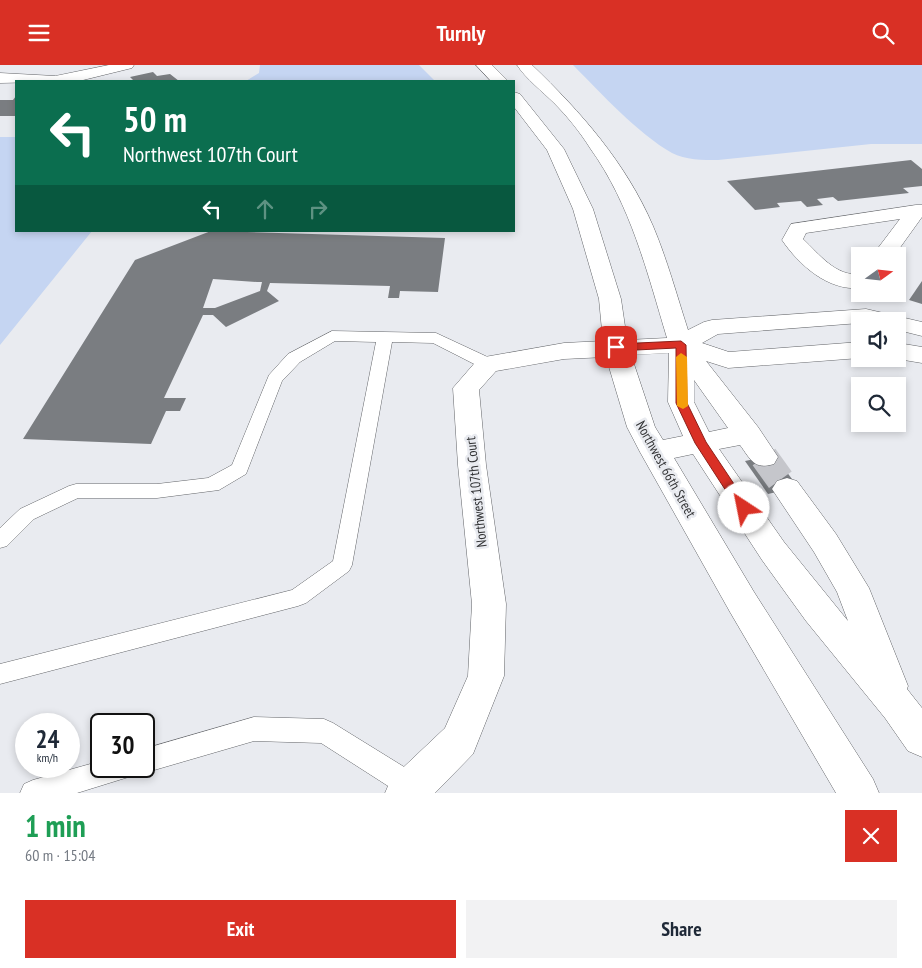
<!DOCTYPE html>
<meta charset="utf-8">
<style>
:root{--surface:#fff;--page:#f2f2f3;--text:#1f2937;--muted:#747a83;--accent:#d93025}
body{margin:0;font-family:"PT Sans Narrow",sans-serif;background:var(--page);color:var(--text);height:100vh;display:flex;flex-direction:column;font-size:19px;white-space:nowrap}
*{box-sizing:border-box;margin:0}
p{font-size:16px;color:var(--muted)}
.icon{flex:none;width:28px;height:28px;fill:none;stroke:currentColor;stroke-width:2;stroke-linecap:round;stroke-linejoin:round}
.map{position:relative;height:728px;overflow:hidden}
.details{display:flex;flex-direction:column;background:var(--surface);flex:1}
.details>*{flex:none}
.hud{position:absolute;left:15px;top:15px;width:500px;height:152px;border-radius:0px;box-shadow:0 2px 8px #0003;background:#0b6e4f;color:#fff;overflow:hidden}
.needle{width:32px;rotate:75deg}
.controls{position:absolute;left:851px;top:182px;display:grid;gap:10px}
.controls a{display:grid;place-items:center;width:55px;height:55px;border-radius:0px;background:var(--surface);box-shadow:0 2px 8px #0003;font-size:25px}
.speed{position:absolute;left:15px;top:648px;display:flex;gap:10px;font-size:25px;font-weight:700;text-align:center}
.speed>*{display:grid;place-content:center;width:65px;height:65px;border-radius:50%;background:var(--surface);box-shadow:0 2px 8px #0003;line-height:1}
.speed small{font-size:12px;font-weight:400}
.speed .limit{border:2px solid #111;border-radius:8px;background:#fff;color:#111}
.pin{position:absolute;display:grid;place-items:center;width:42px;height:42px;color:#fff;margin:-21px;border-radius:10px;box-shadow:0 2px 8px #0006}
.me{position:absolute;width:55px;margin:-28px;rotate:326deg;stroke-linejoin:round;filter:drop-shadow(0 0 4px #0008)}
.turn{display:flex;align-items:center;gap:18px;height:105px;padding:0 25px;font-size:22px}
.turn .icon{width:65px;height:65px;stroke-width:2.5}
.turn b{display:block;font-size:35px;line-height:42px}
.lanes{display:flex;align-items:center;height:48px;padding:0 25px;background:#0003;justify-content:center;gap:25px;direction:ltr}
.lanes .off{opacity:.35}
.round{display:grid;place-items:center;flex:none;width:52px;height:52px;border-radius:0px;background:var(--page)}
.head{display:flex;align-items:center;justify-content:space-between;height:85px;padding:0 25px}
h1{font-size:30px;font-weight:700;line-height:38px;color:#1e9e55}
.action{display:flex;gap:10px;margin-top:auto;padding:10px 25px}
.action a{flex:1;height:58px;border-radius:0px;background:var(--accent);color:#fff;font-size:20px;font-weight:700;line-height:58px;text-align:center}
.action a+a{background:var(--page);color:var(--text)}
header{display:flex;justify-content:space-between;align-items:center;height:65px;padding:0 25px;background:var(--accent);color:#fff;font-size:22px;font-weight:700}
.map>svg:first-child{display:block}
.water{fill:#c5d5f2}
.building{fill:#7a7d81;fill-rule:evenodd}
.lines{fill:none;stroke-linecap:round;stroke-linejoin:round}
.street-tunnel{stroke:#c5c6cb;stroke-width:28;stroke-dasharray:28 14;stroke-linecap:butt}
.lane-casing{stroke:#636569;stroke-width:1}
.street-casing{stroke:#636569;stroke-width:1}
.lane{fill:#fff;fill-rule:evenodd}
.street{fill:#fff;fill-rule:evenodd}
.route{fill:#d93025;stroke:#8d1f18}
.slow{fill:#f59e0b}
.labels{text-anchor:middle;stroke-width:5;stroke-linejoin:round;paint-order:stroke}
.street-label{font-size:14px;fill:#333436;stroke:#e9ebf0}
</style>
<header><svg class="icon" aria-label="menu" viewBox="0 0 24 24"><path d="M4 6h16M4 12h16M4 18h16"/></svg>Turnly<svg class="icon" aria-label="search" viewBox="0 0 24 24"><circle cx="10" cy="10" r="6"/><path d="M15 15l6 6"/></svg></header>
<div class="map">
<svg width="922" height="728" viewBox="0 0 922 728">
<rect width="100%" height="100%" fill="#e9ebf0"/>
<g class="water">
<polygon points="260,0 419,0 435,16 246,16 259,8"/>
<path d="M573,0H922V79H871L718,95C703,95 685,95 672,88C637,68 601,28 573,0Z"/>
<polygon points="0,72 16,72 16,166 92,166 0,280"/>
</g>
<g class="building">
<polygon points="153,7 157,11 170,9 179,16 134,16 130,12"/>
<polygon points="16,31 16,51 0,51 0,35 13,35"/>
<polygon points="911,95 922,104 922,121 903,123 909,128 838,136 833,132 817,134 823,140 807,142 801,136 777,138 780,142 755,145 727,116"/>
<path d="M211,166L445,173L438,227L400,226L399,233H388L390,221L270,218L267,226L279,236L226,262L213,250H203L164,333H186L180,346H166L151,379L23,374L135,195ZM213,214L257,217H262L260,226L215,243H203Z"/>
<polygon points="922,216 922,239 909,235"/>
<polygon points="774,390 798,422 768,429 745,396"/>
</g>
<g class="lines">
<polyline class="street-tunnel" points="764,392 787,424"/>
<defs>
<g id="lane">
<polygon points="332,266 436,268 494,295 496,299 494,303 482,303 433,278 392,277 352,500 349,506 306,538 298,541 0,619 0,599 292,525 333,496 376,277 335,276 300,297 282,316 246,409 219,425 157,433 78,433 34,454 7,481 0,483 0,463 20,444 69,421 76,419 157,419 208,413 232,400 269,310 288,289"/>
<polygon points="254,652 324,654 333,658 422,713 426,722 423,728 399,728 321,678 254,676 144,708 137,705 135,710 77,728 20,728 24,719 33,715 101,696 101,701 144,701 144,684"/>
</g>
<g id="street">
<polygon points="109,0 134,0 132,3 79,16 0,18 0,8 55,11"/>
<polygon points="476,0 492,0 508,16 491,16"/>
<path d="M517,0H532C581,47 626,98 653,161C667,194 677,231 688,265L704,257L712,255L866,244L922,257V271L898,265V256H860V258L718,269L702,278L729,287L860,277V293L728,303L706,296L758,362L778,392L774,399C754,405 751,395 740,380L719,384L784,477L848,556L837,527L814,487L772,424L777,416L787,413L797,416L836,469L869,523L908,621L907,624L922,643V692L908,686L885,653L806,556L762,495L693,389L674,393L754,527L873,714L879,728H836L730,547L640,387L627,362L606,292L564,294L496,306L479,325L486,400L506,539L504,611L473,689L435,728H385L391,714L445,663L468,611L472,539L458,400L453,323L479,293L564,278L603,276L599,234L573,144L547,85L514,42V27L520,29L564,84L593,144L621,234L627,275L667,273C647,207 631,140 590,83C580,67 567,51 554,38C542,26 526,14 517,0ZM669,288L668,337L683,371L663,375L655,362L631,290ZM694,315L728,363L709,367L694,337Z"/>
<path d="M916,140H922V152L894,191H872L900,154L806,168L803,174C819,189 836,212 860,209V223C828,226 799,200 782,175L791,159Z"/>
<polygon points="898,278 922,282 922,298 898,294"/>
</g>
</defs>
<use href="#lane" class="lane-casing"/>
<use href="#street" class="street-casing"/>
<use href="#lane" class="lane"/>
<use href="#street" class="street"/>
</g>
<polygon class="route" points="681,276 686,280 687,338 706,377 750,443 748,446 739,446 695,378 676,338 676,283 616,286 611,282 616,279"/>
<polygon class="slow" points="681,288 687,292 688,341 683,344 677,341 676,292"/>
<g class="labels">
<g class="street-label">
<text transform="translate(666 404) rotate(61)" y="5">Northwest 66th Street</text>
<text transform="translate(476 427) rotate(-96)" y="5">Northwest 107th Court</text>
</g>
</g>
</svg>
<div class="controls">
<a><svg class="needle" viewBox="-14 -14 28 28"><path d="M0-13l5 13h-10z" fill="#e53935"/><path d="M0 13l5-13h-10z" fill="#747a83"/></svg></a>
<a><svg class="icon" aria-label="sound" viewBox="0 0 24 24"><path d="M4 9h4l5-4v14l-5-4H4zM17 9q2 3 0 6"/></svg></a>
<a><svg class="icon" aria-label="search" viewBox="0 0 24 24"><circle cx="10" cy="10" r="6"/><path d="M15 15l6 6"/></svg></a>
</div>
<div class="speed"><div>24<small>km/h</small></div><div class="limit">30</div></div>
<div class="pin" style="left:616px;top:282px;background:#d93025"><svg class="icon" aria-label="arrive" viewBox="0 0 24 24"><path d="M6 21V4h12l-3 4 3 4H6"/></svg></div>
<svg class="me" style="left:744px;top:443px" viewBox="-20 -20 40 40"><circle r="19" fill="#fff"/><path d="M0-13L10 11 0 6-10 11z" fill="#d93025"/></svg>
<div class="hud">
<div class="turn"><svg class="icon" aria-label="left" viewBox="0 0 24 24"><path d="M17 20v-9H6M10 6l-5 5 5 5"/></svg><div><b>50 m</b>Northwest 107th Court</div></div>
<div class="lanes"><svg class="icon" aria-label="left" viewBox="0 0 24 24"><path d="M17 20v-9H6M10 6l-5 5 5 5"/></svg><svg class="icon off" aria-label="ahead" viewBox="0 0 24 24"><path d="M12 20V5M6 11l6-6 6 6"/></svg><svg class="icon off" aria-label="right" viewBox="0 0 24 24"><path d="M7 20v-9h11M14 6l5 5-5 5"/></svg></div>
</div>
</div>
<section class="details">
<div class="head"><div><h1>1 min</h1><p>60 m · 15:04</p></div><a class="round" style="background:#d93025;color:#fff"><svg class="icon" aria-label="close" viewBox="0 0 24 24"><path d="M6 6l12 12M18 6L6 18"/></svg></a></div>
<div class="action"><a>Exit</a><a>Share</a></div>
</section>
